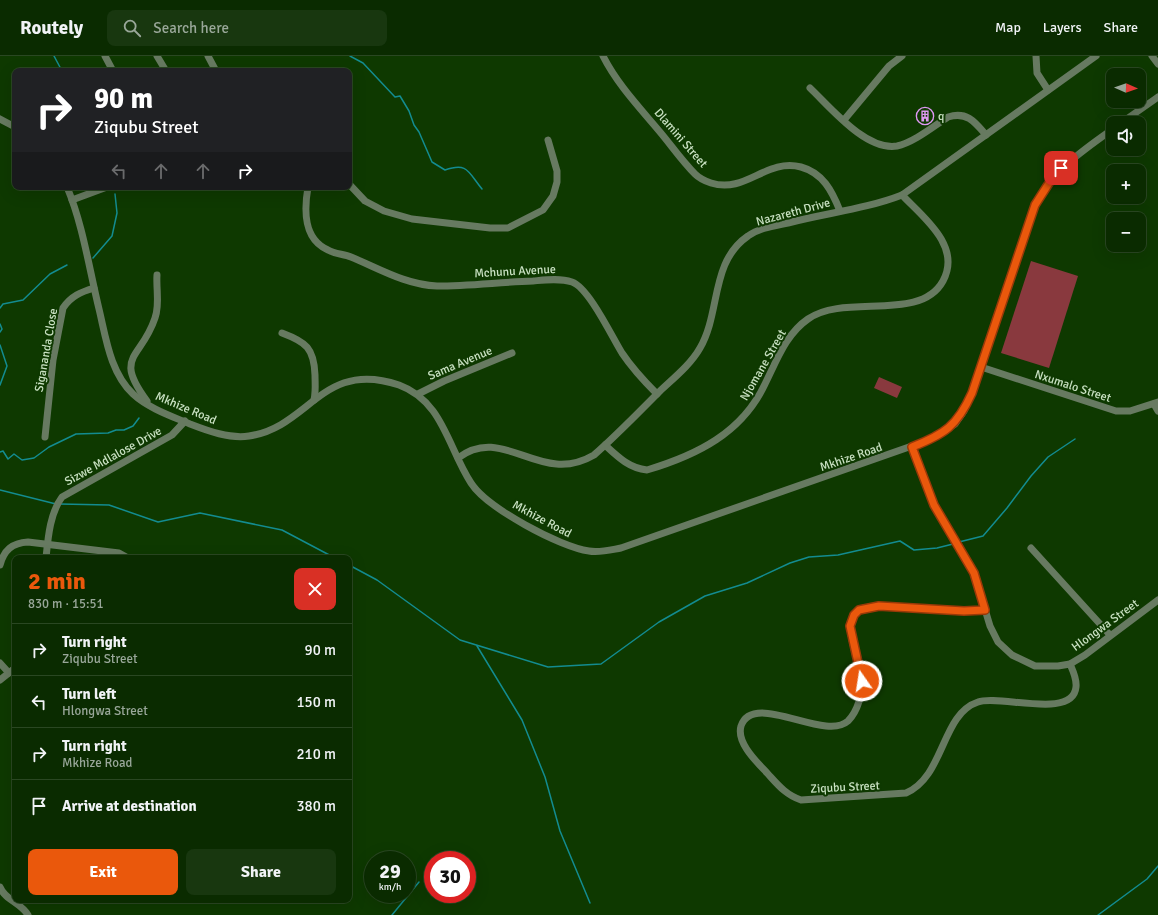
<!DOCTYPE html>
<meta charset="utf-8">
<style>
:root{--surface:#0a2b00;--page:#18370f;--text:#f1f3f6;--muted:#99a799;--line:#2a4722;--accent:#ea580c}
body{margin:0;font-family:Signika,sans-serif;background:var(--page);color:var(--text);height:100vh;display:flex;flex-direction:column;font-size:15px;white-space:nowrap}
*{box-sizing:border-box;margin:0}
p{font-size:13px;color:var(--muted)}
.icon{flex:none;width:22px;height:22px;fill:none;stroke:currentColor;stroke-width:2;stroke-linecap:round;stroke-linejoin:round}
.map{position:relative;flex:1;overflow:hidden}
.side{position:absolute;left:12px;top:499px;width:340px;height:348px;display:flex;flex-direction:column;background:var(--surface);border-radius:8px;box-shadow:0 4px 16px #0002,0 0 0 1px var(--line)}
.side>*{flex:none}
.hud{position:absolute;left:12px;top:12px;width:340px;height:122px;border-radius:8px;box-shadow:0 4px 16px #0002,0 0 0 1px var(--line);background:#202124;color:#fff;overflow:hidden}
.needle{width:26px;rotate:92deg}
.tools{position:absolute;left:1106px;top:12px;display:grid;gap:8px}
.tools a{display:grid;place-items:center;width:40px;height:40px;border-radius:8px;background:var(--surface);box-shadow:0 4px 16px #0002,0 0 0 1px var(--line);font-size:20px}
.speed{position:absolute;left:364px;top:795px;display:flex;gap:8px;font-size:20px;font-weight:700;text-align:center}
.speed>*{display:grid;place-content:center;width:52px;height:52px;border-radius:50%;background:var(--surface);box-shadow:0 4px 16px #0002,0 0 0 1px var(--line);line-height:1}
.speed small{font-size:10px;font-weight:400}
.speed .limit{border:6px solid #d22;background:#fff;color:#111}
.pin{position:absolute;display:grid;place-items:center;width:34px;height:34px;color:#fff;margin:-17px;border-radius:8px;box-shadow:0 2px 6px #0006}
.me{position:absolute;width:44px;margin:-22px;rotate:347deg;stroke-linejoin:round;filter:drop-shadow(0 0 3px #0008)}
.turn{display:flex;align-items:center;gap:14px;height:84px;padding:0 16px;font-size:18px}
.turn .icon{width:52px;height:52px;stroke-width:2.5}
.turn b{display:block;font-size:28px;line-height:34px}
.lanes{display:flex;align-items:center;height:38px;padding:0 16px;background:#0003;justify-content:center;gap:20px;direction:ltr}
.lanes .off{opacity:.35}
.round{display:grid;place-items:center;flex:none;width:42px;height:42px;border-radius:8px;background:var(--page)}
.headline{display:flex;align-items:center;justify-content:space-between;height:68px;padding:0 16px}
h1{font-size:24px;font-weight:700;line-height:30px;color:var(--accent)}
.action{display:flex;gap:8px;margin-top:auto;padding:8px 16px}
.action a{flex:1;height:46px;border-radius:8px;background:var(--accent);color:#fff;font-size:16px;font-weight:700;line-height:46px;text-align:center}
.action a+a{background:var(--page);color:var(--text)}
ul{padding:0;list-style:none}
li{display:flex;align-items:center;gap:12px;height:52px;padding:0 16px;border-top:1px solid var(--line)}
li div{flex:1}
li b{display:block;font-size:15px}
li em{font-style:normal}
header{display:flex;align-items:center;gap:24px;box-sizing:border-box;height:56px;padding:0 20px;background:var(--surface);border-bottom:1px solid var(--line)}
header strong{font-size:19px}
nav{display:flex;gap:22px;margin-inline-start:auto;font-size:14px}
.search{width:280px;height:36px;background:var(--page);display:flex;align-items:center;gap:10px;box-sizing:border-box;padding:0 14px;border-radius:8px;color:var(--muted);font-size:15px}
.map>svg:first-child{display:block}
.green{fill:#89393e}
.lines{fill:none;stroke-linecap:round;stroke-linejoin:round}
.stream{stroke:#138c90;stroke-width:1.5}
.minor{stroke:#677a61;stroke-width:7}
.route-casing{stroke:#983908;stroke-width:10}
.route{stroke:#ea580c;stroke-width:7}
.labels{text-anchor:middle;stroke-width:4;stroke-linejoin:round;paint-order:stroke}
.poi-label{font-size:12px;fill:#cae2c3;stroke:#0e3900;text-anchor:start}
.street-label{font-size:12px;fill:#cae2c3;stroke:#0e3900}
</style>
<header>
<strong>Routely</strong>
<div class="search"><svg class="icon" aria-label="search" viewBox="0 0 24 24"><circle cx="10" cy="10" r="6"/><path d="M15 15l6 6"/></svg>Search here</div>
<nav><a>Map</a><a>Layers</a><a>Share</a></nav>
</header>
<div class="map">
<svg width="1158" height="859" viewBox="0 0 1158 859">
<rect width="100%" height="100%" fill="#0e3900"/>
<g class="green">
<polygon points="1031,205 1078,220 1049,312 1001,297"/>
<polygon points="879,321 902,331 897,342 874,332"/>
</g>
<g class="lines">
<g class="stream">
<polyline points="54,0 62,15"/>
<path d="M350,0L363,7L395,41L400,40L409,55L414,69L419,76L432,106L445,114C468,106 468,116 482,133"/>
<polyline points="93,202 112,180 117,157 115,138"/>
<polyline points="0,252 3,248 23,244 50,218 67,209"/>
<polyline points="0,268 2,273 0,276"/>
<polyline points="0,289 7,310 0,329"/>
<polyline points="0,396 3,395 8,403 14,398 22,404 34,402 49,391 76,378 108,377 116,374 124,374 133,370 139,362"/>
<polyline points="0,434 56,448"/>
<polyline points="60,448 109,449 158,466 200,457 282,474 335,502"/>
<polyline points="959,486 983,480 1007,452 1031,420 1048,401 1075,383"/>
<polyline points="349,509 377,524 460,584 548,611 601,608 659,566 705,540 747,527 790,507 809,501 838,499 900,485 914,494 937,492 953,488"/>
<polyline points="477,590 522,664 545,721 560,775 590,847"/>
<polyline points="392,859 419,826"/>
<polyline points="1098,859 1147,823 1158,810"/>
</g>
<g class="minor">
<polyline points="105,0 113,15"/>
<polyline points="157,0 166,15"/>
<polyline points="208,0 216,15"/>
<path d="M603,0C617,28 640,52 660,76C671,89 682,105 695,118C699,122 705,125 711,127C746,138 766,102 801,111C823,117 832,135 840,155"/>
<polyline points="1036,0 1037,17 1048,34"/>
<polyline points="1152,0 1158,8"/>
<path d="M810,32C831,52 866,95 897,90C913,87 934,70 948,61C967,55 975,66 986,79"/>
<polyline points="0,63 15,71"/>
<polyline points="844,64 889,10 902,0"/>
<polyline points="1121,67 1158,41"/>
<polyline points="349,128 365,145 384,155 412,163 490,172 508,172 543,154 553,140 557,126 557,115 548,84"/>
<path d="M67,131C83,169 89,212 99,253C106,282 110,316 133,338C148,352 171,360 190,368C208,375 230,383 249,380C310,371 322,303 399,329C443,345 448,392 471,427C487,452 560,491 589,495C599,497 610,494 621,492L929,384L955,368L964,355L972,337L1035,149C1057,112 1079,97 1113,73"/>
<path d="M308,131C304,154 303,183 328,194C335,198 344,198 351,201C378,212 406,229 437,230C469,230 501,226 533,225C545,224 560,222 572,226C589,232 612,281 622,297C632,312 644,325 657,338"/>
<polyline points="72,144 107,131"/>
<path d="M282,277C306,286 314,292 315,319C315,327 316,335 314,344"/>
<polyline points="981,311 1116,355 1130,355 1158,346"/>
<polyline points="418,338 444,325 512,297"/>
<path d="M147,345C113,299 141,304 155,262C160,249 156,233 157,219"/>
<polyline points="1154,348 1158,355"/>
<path d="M45,381L53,304L63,252C71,240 81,236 94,232"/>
<path d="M605,389C618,401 629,412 647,414C697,399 742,377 765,328C777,304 786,278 808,263C845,237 920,267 943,225C962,190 923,161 902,139"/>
<polyline points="912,391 934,449 974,517 990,570 998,586 1012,599 1035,610 1058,610 1070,608 1085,599 1158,544"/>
<path d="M458,402C504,367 540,431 594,399C617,379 639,356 661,334C675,321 691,308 700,292C721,256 710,206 748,180C759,172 774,170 788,167C826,157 866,153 902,139L1096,0"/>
<polyline points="1031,492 1110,579"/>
<path d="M46,502C48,482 50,457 62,441L172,379L185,365"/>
<path d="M0,509C4,494 12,487 28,486L119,497L128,502"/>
<path d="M985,554C962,555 938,554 915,553C899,552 881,548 864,552C836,559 860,605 862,623C863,636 858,655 848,665C825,686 753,634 741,670C736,687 758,707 768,718C778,729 786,739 801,744L906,737C945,720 941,658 978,646C999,638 1073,664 1076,631C1077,623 1073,615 1070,608"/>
<polyline points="0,607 9,617"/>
<polyline points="0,624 15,612"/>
<path d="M0,831C5,844 21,847 28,859"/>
</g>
</g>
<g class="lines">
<defs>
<path id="route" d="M862,625L850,570L854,559L859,554L879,550L964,555L985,554L974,517L934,449L912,391C945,378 957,370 972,337L1035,149L1051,124L1061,112"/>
</defs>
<use href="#route" class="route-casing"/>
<use href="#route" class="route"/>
</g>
<defs>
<symbol id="building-ring" viewBox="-11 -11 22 22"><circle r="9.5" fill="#0e3900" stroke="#de98f2" stroke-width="1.5"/><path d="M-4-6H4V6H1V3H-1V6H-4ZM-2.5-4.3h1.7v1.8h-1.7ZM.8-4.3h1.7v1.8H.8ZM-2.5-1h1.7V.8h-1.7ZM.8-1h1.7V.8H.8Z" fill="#de98f2"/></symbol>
</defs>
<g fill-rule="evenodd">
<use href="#building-ring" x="915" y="50" width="20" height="20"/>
</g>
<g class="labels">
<g class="poi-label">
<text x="938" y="64">q</text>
</g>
<g class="street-label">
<text transform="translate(681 82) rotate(49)" y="4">Dlamini Street</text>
<text transform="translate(793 156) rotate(-15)" y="4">Nazareth Drive</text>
<text transform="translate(515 215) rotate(-3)" y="4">Mchunu Avenue</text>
<text transform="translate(46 294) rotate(-80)" y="4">Sigananda Close</text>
<text transform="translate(460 307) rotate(-23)" y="4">Sama Avenue</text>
<text transform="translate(763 309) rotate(-60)" y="4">Njomane Street</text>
<text transform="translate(1073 330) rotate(18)" y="4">Nxumalo Street</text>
<text transform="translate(186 352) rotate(23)" y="4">Mkhize Road</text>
<text transform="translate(113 400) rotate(-29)" y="4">Sizwe Mdlalose Drive</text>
<text transform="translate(851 401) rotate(-19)" y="4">Mkhize Road</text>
<text transform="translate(542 463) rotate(28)" y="4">Mkhize Road</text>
<text transform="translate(1105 569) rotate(-36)" y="4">Hlongwa Street</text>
<text transform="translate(845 731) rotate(-3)" y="4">Ziqubu Street</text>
</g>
</g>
</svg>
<div class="tools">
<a><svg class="needle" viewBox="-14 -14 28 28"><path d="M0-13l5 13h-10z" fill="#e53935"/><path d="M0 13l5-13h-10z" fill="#99a799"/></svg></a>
<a><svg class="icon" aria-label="sound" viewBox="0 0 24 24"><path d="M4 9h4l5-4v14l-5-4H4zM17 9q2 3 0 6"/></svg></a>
<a>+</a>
<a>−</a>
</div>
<div class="speed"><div>29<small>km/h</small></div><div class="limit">30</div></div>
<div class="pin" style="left:1061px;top:112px;background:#d93025"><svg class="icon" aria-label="arrive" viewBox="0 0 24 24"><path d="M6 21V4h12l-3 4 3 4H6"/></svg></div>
<svg class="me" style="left:862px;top:625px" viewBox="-20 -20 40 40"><circle r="17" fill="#ea580c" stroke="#fff" stroke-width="3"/><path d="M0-11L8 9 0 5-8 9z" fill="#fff"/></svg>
<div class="hud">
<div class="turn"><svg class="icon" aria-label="right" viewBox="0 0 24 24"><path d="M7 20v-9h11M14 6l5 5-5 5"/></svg><div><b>90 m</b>Ziqubu Street</div></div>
<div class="lanes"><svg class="icon off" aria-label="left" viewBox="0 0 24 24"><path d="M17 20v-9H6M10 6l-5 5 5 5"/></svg><svg class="icon off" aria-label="ahead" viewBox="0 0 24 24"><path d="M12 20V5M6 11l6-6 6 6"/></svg><svg class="icon off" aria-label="ahead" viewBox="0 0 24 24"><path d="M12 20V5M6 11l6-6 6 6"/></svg><svg class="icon" aria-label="right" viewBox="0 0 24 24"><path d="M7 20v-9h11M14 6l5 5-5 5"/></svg></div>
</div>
<section class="side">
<div class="headline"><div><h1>2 min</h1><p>830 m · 15:51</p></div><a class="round" style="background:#d93025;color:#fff"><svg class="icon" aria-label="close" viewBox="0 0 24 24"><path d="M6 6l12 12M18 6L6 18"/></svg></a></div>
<ul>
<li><svg class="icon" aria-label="right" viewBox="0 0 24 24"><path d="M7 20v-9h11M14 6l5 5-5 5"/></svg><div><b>Turn right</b><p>Ziqubu Street</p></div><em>90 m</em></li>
<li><svg class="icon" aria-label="left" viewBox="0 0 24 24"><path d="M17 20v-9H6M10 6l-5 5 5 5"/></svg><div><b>Turn left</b><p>Hlongwa Street</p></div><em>150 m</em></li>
<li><svg class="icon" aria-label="right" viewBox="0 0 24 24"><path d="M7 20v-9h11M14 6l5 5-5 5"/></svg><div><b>Turn right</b><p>Mkhize Road</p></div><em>210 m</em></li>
<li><svg class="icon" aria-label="arrive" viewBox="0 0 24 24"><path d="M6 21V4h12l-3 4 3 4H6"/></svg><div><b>Arrive at destination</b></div><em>380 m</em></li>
</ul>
<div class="action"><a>Exit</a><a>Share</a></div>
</section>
</div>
